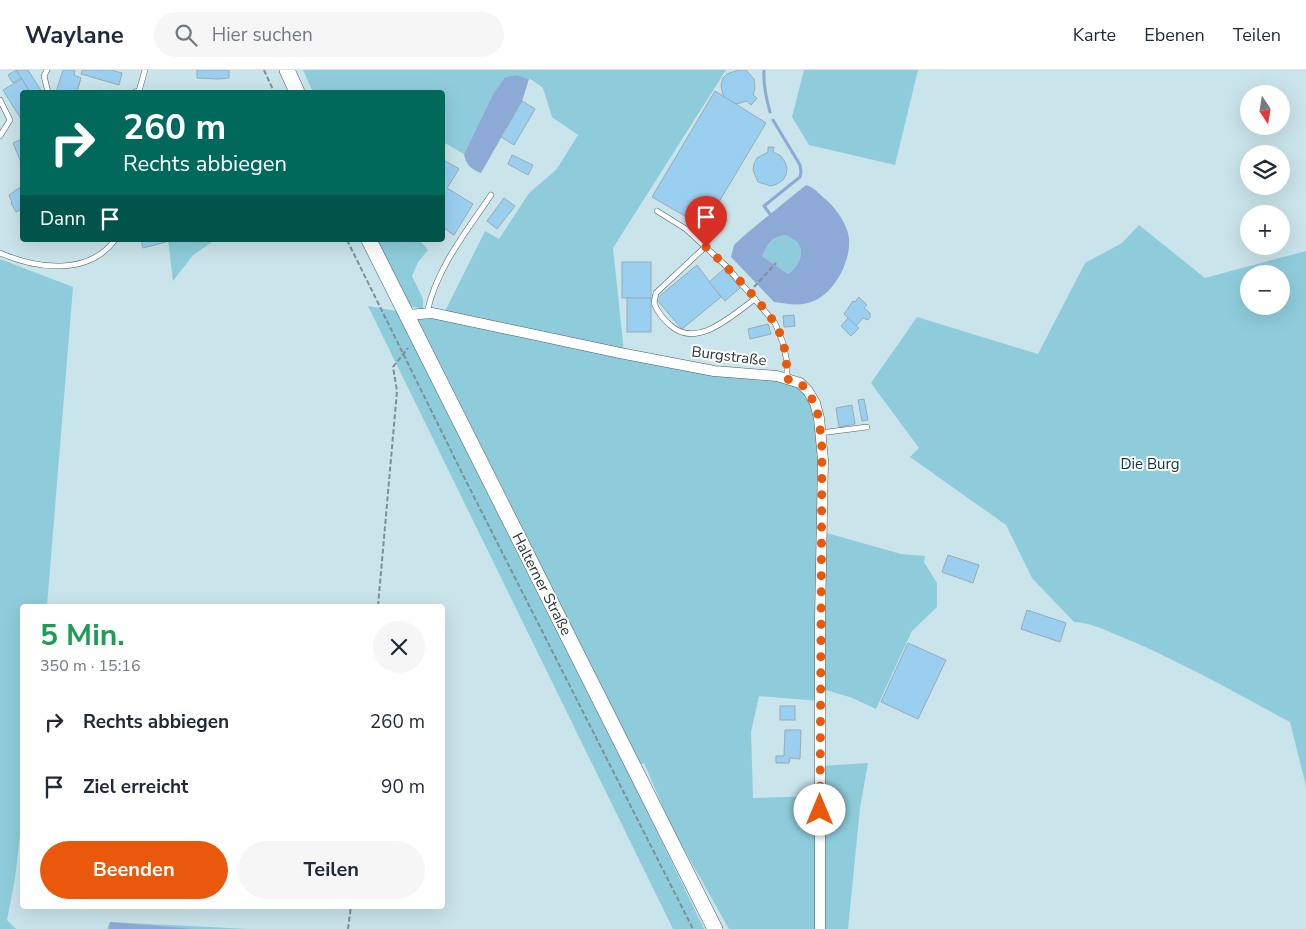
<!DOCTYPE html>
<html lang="de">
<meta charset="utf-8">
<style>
:root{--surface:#fff;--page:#f6f6f7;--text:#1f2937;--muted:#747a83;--line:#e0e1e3;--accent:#ea580c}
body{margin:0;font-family:"Nunito Sans",sans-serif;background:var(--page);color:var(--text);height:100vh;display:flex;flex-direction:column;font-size:19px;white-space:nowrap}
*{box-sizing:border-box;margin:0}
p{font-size:16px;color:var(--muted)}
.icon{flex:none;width:28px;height:28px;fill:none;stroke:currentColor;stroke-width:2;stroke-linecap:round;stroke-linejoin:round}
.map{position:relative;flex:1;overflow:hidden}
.sheet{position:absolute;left:20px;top:534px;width:425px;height:305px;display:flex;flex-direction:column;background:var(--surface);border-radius:5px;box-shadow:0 5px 20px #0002}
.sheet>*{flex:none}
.banner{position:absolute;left:20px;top:20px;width:425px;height:152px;border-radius:5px;box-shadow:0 5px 20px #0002;background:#00695c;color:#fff;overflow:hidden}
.needle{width:32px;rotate:168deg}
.fabs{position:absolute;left:1240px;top:15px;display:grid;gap:10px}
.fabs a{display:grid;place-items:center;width:50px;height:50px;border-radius:50%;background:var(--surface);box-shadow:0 5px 20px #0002;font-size:25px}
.pin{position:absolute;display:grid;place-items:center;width:42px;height:42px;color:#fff;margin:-51px -21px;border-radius:50% 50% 50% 0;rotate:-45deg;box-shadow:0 0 5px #0007}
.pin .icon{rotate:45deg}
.me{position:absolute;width:55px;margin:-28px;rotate:0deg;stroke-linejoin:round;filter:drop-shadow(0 0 4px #0008)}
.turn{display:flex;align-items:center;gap:18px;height:105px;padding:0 20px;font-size:22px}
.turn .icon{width:65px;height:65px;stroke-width:2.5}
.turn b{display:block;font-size:35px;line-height:42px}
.then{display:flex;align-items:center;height:48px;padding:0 20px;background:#0003;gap:10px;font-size:19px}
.round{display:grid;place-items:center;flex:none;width:52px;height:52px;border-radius:26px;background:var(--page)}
.head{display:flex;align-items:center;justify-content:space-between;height:85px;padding:0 20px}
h1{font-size:30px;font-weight:700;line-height:38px;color:#1e9e55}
.action{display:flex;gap:10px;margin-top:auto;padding:10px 20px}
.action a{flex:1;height:58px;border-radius:30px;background:var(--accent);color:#fff;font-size:20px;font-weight:700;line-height:58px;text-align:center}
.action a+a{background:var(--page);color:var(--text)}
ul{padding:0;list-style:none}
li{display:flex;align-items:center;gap:15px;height:65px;padding:0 20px}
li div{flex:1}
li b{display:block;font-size:19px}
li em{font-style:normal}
header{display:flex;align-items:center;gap:30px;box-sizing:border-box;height:70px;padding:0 25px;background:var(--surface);border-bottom:1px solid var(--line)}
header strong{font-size:24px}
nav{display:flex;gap:28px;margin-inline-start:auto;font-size:18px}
.search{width:350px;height:45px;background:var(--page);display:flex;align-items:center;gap:12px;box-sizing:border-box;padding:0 18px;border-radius:28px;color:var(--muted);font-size:19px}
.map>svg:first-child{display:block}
.green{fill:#8fccdb;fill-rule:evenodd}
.water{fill:#8caad5;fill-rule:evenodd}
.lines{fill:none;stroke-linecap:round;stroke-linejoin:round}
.stream{stroke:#8caad5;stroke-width:3}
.building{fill:#9bcff0;stroke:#97abb8}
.lane-casing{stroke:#475f64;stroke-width:6}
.street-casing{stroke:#475f64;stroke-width:11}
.secondary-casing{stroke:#475f64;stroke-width:16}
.path{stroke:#7d9094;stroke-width:2;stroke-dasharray:5 2.5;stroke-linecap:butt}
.lane{stroke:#fff;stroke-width:5}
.street{stroke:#fff;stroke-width:10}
.secondary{stroke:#fff;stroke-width:15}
.route{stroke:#ea580c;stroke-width:9;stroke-dasharray:0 16.2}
.labels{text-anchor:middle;stroke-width:4;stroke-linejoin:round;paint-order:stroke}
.street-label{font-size:15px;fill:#273234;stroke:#fff}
.park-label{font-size:15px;fill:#0f3138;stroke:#fff}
</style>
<header>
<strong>Waylane</strong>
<div class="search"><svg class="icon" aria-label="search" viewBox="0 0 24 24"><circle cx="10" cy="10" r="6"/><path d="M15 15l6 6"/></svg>Hier suchen</div>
<nav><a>Karte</a><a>Ebenen</a><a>Teilen</a></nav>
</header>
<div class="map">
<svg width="1306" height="859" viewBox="0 0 1306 859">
<rect width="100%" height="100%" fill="#c9e4ea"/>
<g class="green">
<polygon points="303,0 726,0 613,178 624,282 444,243 485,161 499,169 529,123 556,100 578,65 552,47 543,18 532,10 517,5 505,7 493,24 464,84 443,72 442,22 313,22"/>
<polygon points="804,0 918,0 895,95 809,75 792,47"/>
<path d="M1139,155L1205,208L1306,181V716L1290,652C1234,622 1180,591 1122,567C1107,561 1090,552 1074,552L1032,508L1006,455L910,387L919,378L871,313L917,247L1038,284L1085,193L1122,173ZM1249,204H1281V236H1249Z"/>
<path d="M786,165C789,167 794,169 797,172C806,183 798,197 788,204L762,186C768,174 772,168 786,165Z"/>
<polygon points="168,170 215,170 193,185 173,211"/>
<polygon points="376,170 419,170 428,180 418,192 412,206 423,229 423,239 404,235"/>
<polygon points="0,189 73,217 47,536 22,536 22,748 15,808 7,850 16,859 0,859"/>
<polygon points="368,236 777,308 800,315 813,335 820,368 819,631 759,626 751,662 753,728 818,726 819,859 729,859 671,756 644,693 627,699 704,859 673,859"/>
<polygon points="823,462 901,484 925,486 924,492 937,513 937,537 912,561 876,639 850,627 822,619"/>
<polygon points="868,693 860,738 848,859 821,859 821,696"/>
<polygon points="110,852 248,859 107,859"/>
</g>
<g class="water">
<path d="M517,5L529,9L522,31L481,103C471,99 466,95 464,84L493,24L505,7Z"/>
<path d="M806,115C814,117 818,123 825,129C835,137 847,153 849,168C851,190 836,220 816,230C802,237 788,234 774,232L731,187L734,175L747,163ZM786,165C789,167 794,169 797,172C806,183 798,197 788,204L762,186C768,174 772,167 786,165Z"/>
<polygon points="110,852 193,859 109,859"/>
</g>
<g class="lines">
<g class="stream">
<path d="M764,0C763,15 766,28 770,42"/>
<polyline points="770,144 764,136 800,107 801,102 800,95 773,50"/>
</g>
</g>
<g class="building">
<polygon points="16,0 28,0 42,22 30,22"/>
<polygon points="16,0 21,8 13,13 8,5"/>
<polygon points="63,0 75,0 74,5 81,8 77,22 56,22"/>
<polygon points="82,0 111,0 122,3 119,15 81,4"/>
<polygon points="197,0 229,0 229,8 218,9 197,8"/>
<polygon points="738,0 746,0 754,9 755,18 753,25 757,28 751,35 747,31 736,34 724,27 722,21 721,15 723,8 727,4"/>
<polygon points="22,9 30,22 22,22 22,48 21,49 3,20"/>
<polygon points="715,21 766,53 704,157 652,127"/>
<polygon points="522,31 535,39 514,75 501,67"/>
<polygon points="22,69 22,95 13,73"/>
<polygon points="768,77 774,77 773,82 781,86 785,92 787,98 786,105 783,110 777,114 771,116 758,112 753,100 754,94 757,88 768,82"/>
<polygon points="512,85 533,95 528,105 508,94"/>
<polygon points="442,89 459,99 447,118 473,134 454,165 442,157"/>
<polygon points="19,118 22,118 22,139 16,142 11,133 12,132 9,125"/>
<polygon points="504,128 515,136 497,159 487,151"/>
<polygon points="141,170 165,170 166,172 143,178"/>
<rect x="622" y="192" width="29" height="36"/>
<polygon points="697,195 721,227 682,259 656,229"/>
<polygon points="724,199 740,218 725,231 709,212"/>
<polygon points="859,227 867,235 864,238 870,243 870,247 868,250 863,248 856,256 844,244 853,231 855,232"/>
<rect x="627" y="228" width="24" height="34"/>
<polygon points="794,245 795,256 784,257 783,246"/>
<polygon points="848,248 859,258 851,266 841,256"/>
<polygon points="768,254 771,264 750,269 748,259"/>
<polygon points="864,329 868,350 862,351 858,330"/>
<polygon points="852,335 855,354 839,357 836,338"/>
<polygon points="948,485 979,495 973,513 942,502"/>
<polygon points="1027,540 1066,553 1060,572 1021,559"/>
<polygon points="908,573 946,590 918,649 881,632"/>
<rect x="780" y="636" width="15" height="14"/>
<polygon points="785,660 801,660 800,689 790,688 789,693 776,693 776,686 784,686"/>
</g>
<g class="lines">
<defs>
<g id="lane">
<polyline points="47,0 44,6 48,22"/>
<polyline points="135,22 139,21 145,0"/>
<polyline points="0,30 10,50 0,66"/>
<polyline points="657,141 686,159 727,197 775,253 783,273 787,292 787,309"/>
<path d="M705,177L656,223L654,233C657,241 663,249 670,255C697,280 732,245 755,229"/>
<path d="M0,183C37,199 88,206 115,170"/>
<path d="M427,243C436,199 466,162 491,125"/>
<polyline points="820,363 867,357"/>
</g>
<polyline id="street" points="407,245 432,243 620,283 714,301 777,306 800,313 808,321 815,333 819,348 823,390 820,549 820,859"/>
<g id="secondary">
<polyline points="287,0 297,22"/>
<polyline points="369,170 715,859"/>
</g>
</defs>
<use href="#lane" class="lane-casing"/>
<use href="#street" class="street-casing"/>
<use href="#secondary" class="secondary-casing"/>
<g class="path">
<polyline points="264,0 274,22"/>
<polyline points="347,170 466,411 693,859"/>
<polyline points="754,217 776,193"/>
<polyline points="378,536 397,321 393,297 408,278"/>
<polyline points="348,859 351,836"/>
</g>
<use href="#lane" class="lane"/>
<use href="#street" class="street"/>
<use href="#secondary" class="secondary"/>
</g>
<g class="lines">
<path class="route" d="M706,177C730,200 755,225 774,252C785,269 787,290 787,309L800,313L808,321L814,333L819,348L822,378L820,740"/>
</g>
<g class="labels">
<g class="street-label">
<text transform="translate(729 286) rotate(7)" y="5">Burgstraße</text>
<text transform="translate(542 514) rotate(63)" y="5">Halterner Straße</text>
</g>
<g class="park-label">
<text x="1150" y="399">Die Burg</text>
</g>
</g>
</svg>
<div class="fabs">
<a><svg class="needle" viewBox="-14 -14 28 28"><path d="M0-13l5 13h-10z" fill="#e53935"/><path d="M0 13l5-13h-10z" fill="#747a83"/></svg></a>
<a><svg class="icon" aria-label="layers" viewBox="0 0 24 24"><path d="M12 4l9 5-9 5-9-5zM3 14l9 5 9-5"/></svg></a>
<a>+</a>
<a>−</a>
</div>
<div class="pin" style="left:706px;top:177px;background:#d93025"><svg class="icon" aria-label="arrive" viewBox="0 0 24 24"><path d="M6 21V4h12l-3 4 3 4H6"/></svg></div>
<svg class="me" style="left:820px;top:740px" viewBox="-20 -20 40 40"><circle r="19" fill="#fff"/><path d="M0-13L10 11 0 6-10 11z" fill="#ea580c"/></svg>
<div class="banner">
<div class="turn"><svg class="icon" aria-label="right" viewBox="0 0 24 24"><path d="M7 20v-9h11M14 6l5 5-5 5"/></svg><div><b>260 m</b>Rechts abbiegen</div></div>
<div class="then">Dann<svg class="icon" aria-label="arrive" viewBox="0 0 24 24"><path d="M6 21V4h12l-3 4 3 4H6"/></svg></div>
</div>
<section class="sheet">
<div class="head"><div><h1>5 Min.</h1><p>350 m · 15:16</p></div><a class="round"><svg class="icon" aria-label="close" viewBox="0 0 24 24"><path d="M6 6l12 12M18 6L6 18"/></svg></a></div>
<ul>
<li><svg class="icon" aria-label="right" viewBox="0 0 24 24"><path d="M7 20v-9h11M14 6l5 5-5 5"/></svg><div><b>Rechts abbiegen</b></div><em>260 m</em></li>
<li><svg class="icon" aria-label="arrive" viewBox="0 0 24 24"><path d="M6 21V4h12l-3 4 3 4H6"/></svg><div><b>Ziel erreicht</b></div><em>90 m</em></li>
</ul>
<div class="action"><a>Beenden</a><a>Teilen</a></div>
</section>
</div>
